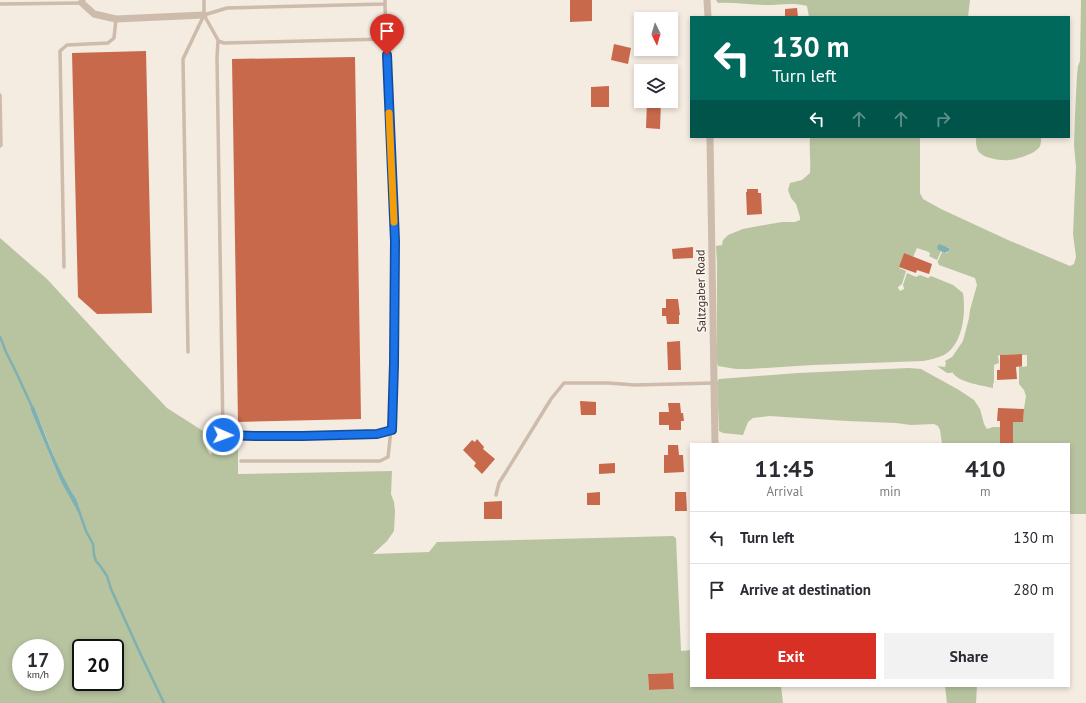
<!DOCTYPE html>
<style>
:root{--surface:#fff;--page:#f2f2f3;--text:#2b2b33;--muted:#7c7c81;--line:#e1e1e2;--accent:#d93025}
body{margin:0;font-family:"PT Sans",sans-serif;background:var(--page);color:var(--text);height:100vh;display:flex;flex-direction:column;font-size:15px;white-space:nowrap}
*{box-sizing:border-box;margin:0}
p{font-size:13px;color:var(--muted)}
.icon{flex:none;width:22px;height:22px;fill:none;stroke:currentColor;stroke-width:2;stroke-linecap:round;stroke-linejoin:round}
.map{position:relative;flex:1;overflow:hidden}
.side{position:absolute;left:690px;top:443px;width:380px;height:244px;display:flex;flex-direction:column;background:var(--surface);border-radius:0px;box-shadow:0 2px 6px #0003}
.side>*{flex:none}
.top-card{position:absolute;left:690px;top:16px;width:380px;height:122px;border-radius:0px;box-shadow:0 2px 6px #0003;background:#00695c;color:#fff;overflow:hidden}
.needle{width:26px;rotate:175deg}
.buttons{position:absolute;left:634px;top:12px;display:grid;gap:8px}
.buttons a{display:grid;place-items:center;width:44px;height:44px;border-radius:0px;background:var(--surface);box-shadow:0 2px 6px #0003;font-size:20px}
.speed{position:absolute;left:12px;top:639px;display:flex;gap:8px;font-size:20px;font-weight:700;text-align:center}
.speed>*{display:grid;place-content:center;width:52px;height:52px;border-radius:50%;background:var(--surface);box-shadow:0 2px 6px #0003;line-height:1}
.speed small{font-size:10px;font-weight:400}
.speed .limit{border:2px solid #111;border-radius:6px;background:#fff;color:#111}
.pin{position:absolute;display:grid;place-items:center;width:34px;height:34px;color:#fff;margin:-41px -17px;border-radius:50% 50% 50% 0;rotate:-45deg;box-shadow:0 0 4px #0007}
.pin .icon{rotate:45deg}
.me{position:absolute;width:44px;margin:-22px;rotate:92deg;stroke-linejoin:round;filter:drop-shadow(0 0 3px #0008)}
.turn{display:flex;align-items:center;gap:14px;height:84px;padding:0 16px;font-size:18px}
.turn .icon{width:52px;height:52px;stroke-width:2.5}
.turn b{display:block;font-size:28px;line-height:34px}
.lanes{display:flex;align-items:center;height:38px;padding:0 16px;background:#0003;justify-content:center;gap:20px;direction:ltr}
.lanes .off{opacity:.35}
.eta{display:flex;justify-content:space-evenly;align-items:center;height:68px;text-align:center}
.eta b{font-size:24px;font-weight:800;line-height:28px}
.primary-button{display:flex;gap:8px;margin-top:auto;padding:8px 16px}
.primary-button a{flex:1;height:46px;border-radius:0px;background:var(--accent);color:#fff;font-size:16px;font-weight:800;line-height:46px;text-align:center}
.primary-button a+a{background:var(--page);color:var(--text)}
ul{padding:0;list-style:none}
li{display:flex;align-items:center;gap:12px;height:52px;padding:0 16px;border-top:1px solid var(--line)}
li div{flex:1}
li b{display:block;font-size:15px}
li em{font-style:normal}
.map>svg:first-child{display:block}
.green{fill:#b8c4a0;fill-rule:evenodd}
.water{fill:#7fb0b2}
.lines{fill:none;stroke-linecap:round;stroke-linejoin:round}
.stream{stroke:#7fb0b2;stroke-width:2.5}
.building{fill:#c8694b}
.service{stroke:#cdbbac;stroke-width:3.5}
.minor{stroke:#cdbbac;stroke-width:7}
.route-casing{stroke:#114b97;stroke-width:10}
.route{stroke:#1a73e8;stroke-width:7}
.slow{stroke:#f59e0b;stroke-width:7}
.labels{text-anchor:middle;stroke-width:3;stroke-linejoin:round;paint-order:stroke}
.street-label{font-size:12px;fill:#3b302b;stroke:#fbf5ee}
</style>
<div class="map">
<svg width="1086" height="703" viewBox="0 0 1086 703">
<rect width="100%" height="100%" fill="#f4ebe1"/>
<g class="green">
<path d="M716,0H970L968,17H809L807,6C793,2 781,5 766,5C750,5 734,2 718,3Z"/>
<path d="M1081,0H1086V514H1069V444H1013V422L1023,421L1024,409L1026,396L1024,390L1019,384V366H1022L1023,367L1027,366V355H1022L1021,354L1000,355L998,356L999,363L996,364L994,365V382L993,384V388C981,385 959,383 952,372L951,373H947L937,366L945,367L946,363L945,361L952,357L963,341L969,318L970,310L977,285L975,278L939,265L937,260L938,261L942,252L947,253L949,251V248L948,247L938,250L941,251L937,260L929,256L930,254L929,252L917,248L913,257L904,253L899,268L906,271L902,284L898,287V288L900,291L904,289V288L903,285L907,273L916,277L920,275L928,278L931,276L953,285L963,293C966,313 963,344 944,355C937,358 930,360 923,361L813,365L749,369H736L718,366L717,362V261L716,246L722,245L723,240L728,235L743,229L770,224L782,222H795L800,220V217L796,204L791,198L788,190L790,183L802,180L810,173C811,161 809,149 810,137H920V193L923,199L941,209L1008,240L1070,266L1074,264L1076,257L1073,234L1076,167L1074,145L1075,114L1077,75L1078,66L1080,61Z"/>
<path d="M976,137H1041C1041,140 1041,144 1040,146C1036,154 1017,159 1009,160C1002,161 983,158 979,152C976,148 976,142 976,137Z"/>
<path d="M0,238L47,279L129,368L167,408L203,431C208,440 202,445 211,455L214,444L218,440L238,441V474L392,471L391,494L394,502L395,511L394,531L387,541L373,554L429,552L437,542H438L673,536L676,538L681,651L691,650V686H781L783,703H0ZM34,406L61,474L78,502V511L61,482L34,418L30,408ZM21,648H55V682H21ZM81,648H115V682H81ZM673,673L674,689L649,690L648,674Z"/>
<polygon points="909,368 921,369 959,390 974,400 980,409 984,424 987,429 993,427 1000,427 1000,444 942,444 940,430 938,426 934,424 911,425 896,423 847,421 769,416 753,418 748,422 743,435 723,433 719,431 717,382 719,379 798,373"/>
<polygon points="945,686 977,686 976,703 947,703"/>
</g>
<g class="water">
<polygon points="939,244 949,248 949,251 945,253 938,250 937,247"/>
<path d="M34,406C45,433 54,461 69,487C73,495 81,502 78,512L61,482L34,418L30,408Z"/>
</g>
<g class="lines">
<g class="stream">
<polyline points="0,337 3,344 6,352 16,372 33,409"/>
<polyline points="78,508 86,531 93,544 94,555 96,561 101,567 107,576 111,589 140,653 164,703"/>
</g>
</g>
<g class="building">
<polygon points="570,0 592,0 592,21 570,22"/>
<polygon points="797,8 798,17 785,17 785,9"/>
<polygon points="614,44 631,48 628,64 611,60"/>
<polygon points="146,51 152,313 97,314 78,297 72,53"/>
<polygon points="355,57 361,419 238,422 232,59"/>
<polygon points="609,86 609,107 591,107 591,87"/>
<polygon points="647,101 661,101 660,129 646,128"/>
<polygon points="747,189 758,189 758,193 761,193 762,214 747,215 746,192 747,192"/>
<polygon points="693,247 693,258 673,259 672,249"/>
<polygon points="904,253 932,264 929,274 917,270 916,273 899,267"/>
<polygon points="666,299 678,299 680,315 679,315 679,324 667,324 666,316 662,316 662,308 666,308"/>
<polygon points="680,341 681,370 668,370 667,342"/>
<polygon points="1022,354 1022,366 1016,367 1017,379 997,380 997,370 1000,370 1000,355"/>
<polygon points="580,401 596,402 596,415 581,415"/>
<polygon points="668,403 680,403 681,413 683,413 684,421 681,421 681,430 669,430 669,425 659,425 659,412 669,412"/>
<polygon points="998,408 1024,409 1023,422 1013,422 1013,444 1000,444 1000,421 997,421"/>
<polygon points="477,439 484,447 483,449 495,459 482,474 474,466 476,463 463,450 472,440 475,442"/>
<polygon points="668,445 678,445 679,455 683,455 684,472 664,473 664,455 668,455"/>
<polygon points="615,463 615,473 599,474 599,464"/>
<polygon points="600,492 600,505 587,505 587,493"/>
<polygon points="675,492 686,492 687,511 675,511"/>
<polygon points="502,501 502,519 484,519 484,502"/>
<polygon points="673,673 674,689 649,690 648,674"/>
</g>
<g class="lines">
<g class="service">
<polyline points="0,4 82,3"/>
<polyline points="385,4 386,39"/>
<polyline points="204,15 218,40 217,58 223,435 255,436 303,436 377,434 391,430 394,364 395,241 386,39 224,43 218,41"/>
<polyline points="204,15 227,8 385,4 385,0"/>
<polyline points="0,95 1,145 0,146"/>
<polyline points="64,267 60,51 67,45 108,43 114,38 116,19"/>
<polyline points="188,352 183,59 204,15 204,0"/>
<polyline points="241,461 380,461 388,457 391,430"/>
<polyline points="496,495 499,483 506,472 551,399 564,383 608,383 635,385 714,383"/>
</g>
<g class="minor">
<polyline points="82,0 82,3 94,14 116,19 204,15"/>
<polyline points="707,0 708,17"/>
<polyline points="710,137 715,444"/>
</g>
</g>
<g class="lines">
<defs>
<polyline id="route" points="223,435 255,436 303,436 377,434 392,430 394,364 395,241 387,55"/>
</defs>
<use href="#route" class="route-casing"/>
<use href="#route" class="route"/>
<polyline class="slow" points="389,113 394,222"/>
</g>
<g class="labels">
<g class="street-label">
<text transform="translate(701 291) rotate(-91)" y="4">Saltzgaber Road</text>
</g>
</g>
</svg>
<div class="buttons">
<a><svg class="needle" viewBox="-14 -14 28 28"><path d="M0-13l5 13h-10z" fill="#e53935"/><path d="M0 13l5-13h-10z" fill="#7c7c81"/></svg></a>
<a><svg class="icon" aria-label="layers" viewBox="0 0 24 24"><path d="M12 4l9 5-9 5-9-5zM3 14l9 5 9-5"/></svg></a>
</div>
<div class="speed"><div>17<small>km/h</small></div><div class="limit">20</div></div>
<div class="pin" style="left:387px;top:55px;background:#d93025"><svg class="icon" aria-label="arrive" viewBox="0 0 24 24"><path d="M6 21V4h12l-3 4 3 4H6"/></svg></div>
<svg class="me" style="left:223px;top:435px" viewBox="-20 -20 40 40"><circle r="17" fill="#1a73e8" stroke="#fff" stroke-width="3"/><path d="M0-11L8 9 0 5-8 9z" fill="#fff"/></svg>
<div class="top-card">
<div class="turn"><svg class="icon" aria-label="left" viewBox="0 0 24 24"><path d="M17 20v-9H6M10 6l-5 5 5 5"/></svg><div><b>130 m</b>Turn left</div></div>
<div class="lanes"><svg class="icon" aria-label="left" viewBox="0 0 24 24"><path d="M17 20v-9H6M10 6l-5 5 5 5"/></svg><svg class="icon off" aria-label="ahead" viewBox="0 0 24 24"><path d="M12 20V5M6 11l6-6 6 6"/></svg><svg class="icon off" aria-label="ahead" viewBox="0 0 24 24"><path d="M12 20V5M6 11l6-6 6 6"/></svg><svg class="icon off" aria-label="right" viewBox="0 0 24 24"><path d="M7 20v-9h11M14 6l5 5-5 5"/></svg></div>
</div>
<section class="side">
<div class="eta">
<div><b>11:45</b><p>Arrival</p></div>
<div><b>1</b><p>min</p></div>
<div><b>410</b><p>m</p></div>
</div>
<ul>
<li><svg class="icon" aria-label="left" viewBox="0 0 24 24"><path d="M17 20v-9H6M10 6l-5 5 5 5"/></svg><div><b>Turn left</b></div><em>130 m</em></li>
<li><svg class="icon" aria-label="arrive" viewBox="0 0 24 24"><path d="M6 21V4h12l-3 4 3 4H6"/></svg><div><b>Arrive at destination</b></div><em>280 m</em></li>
</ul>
<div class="primary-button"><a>Exit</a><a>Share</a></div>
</section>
</div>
